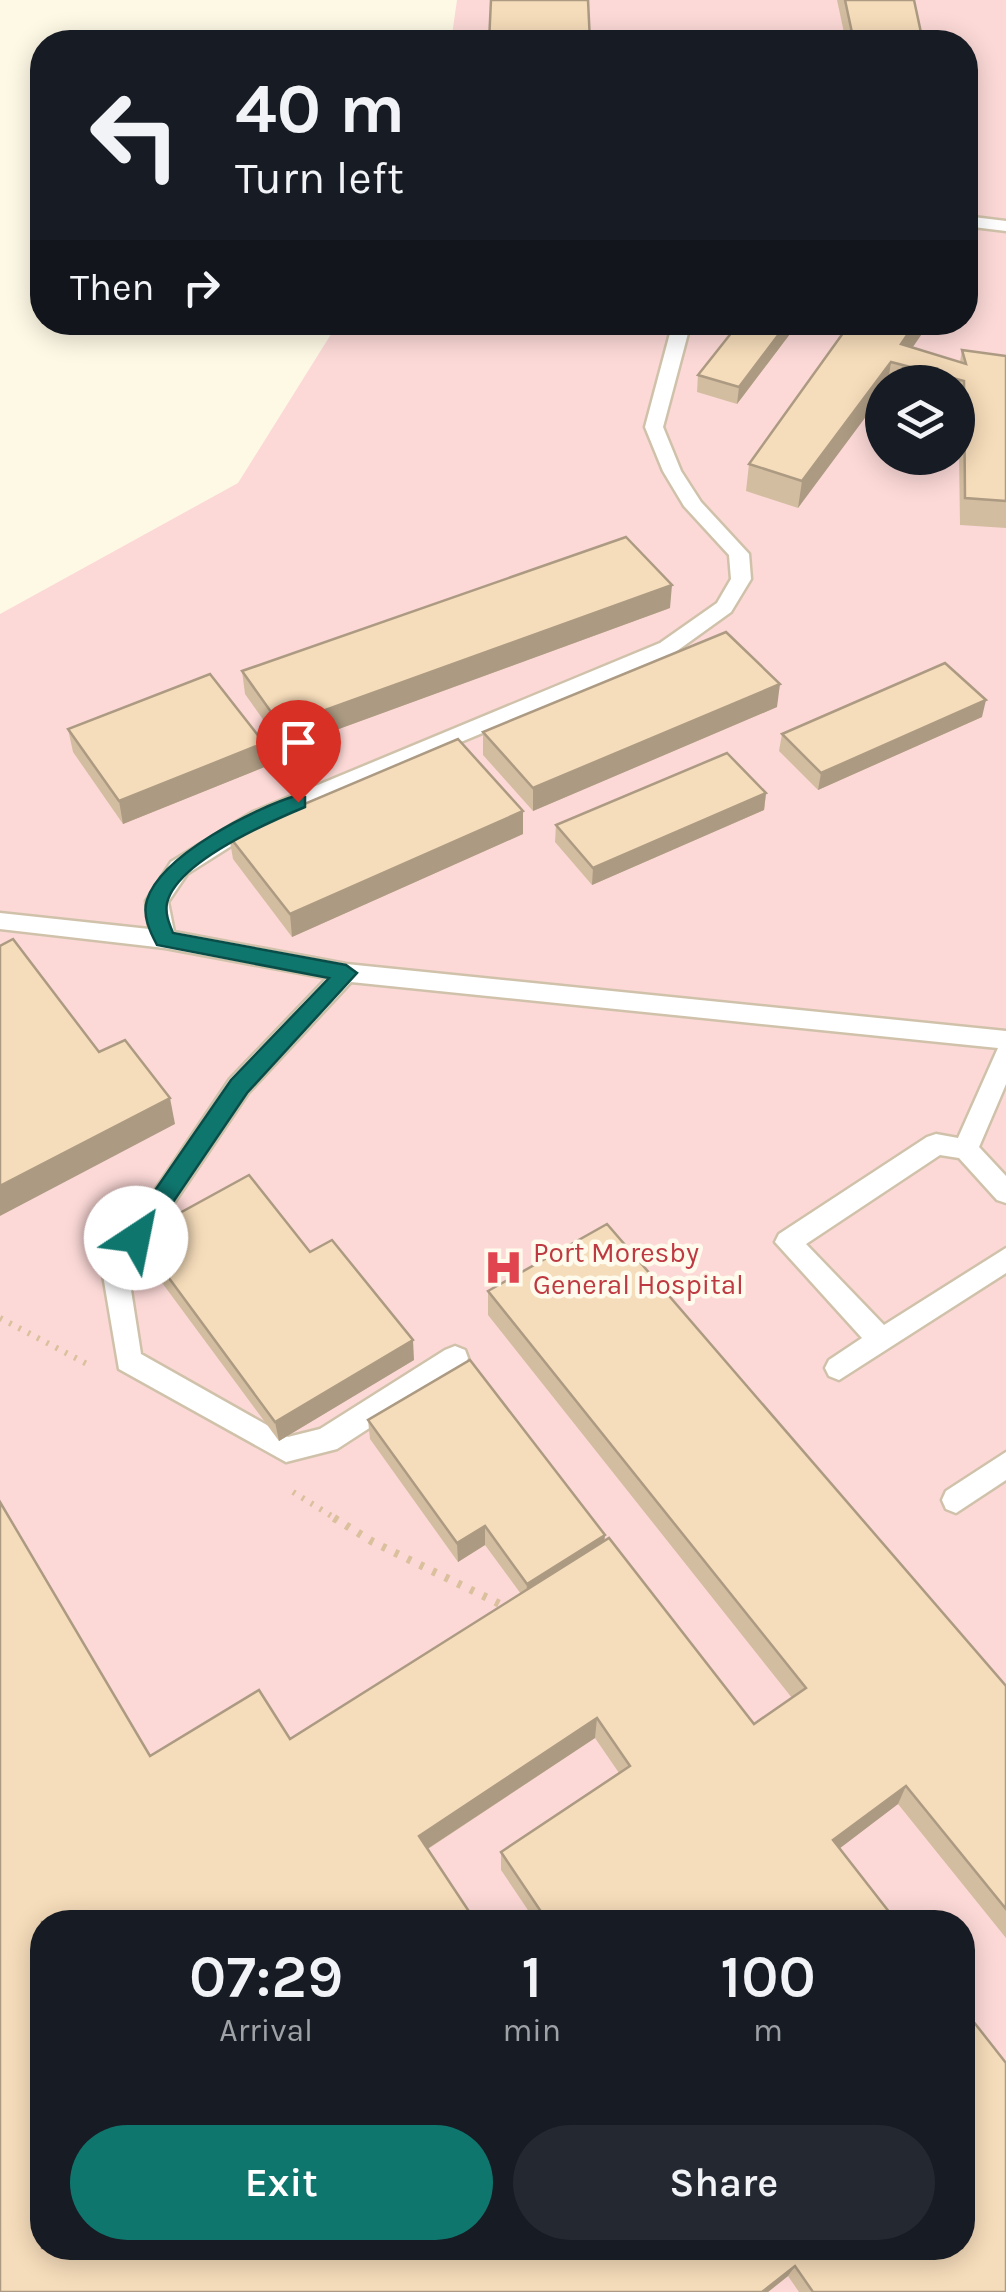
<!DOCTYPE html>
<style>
:root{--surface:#171b24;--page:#242831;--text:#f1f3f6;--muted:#9ea1a6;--accent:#0f766e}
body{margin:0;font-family:Karla,sans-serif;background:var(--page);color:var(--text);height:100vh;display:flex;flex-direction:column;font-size:38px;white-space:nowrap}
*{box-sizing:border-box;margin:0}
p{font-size:32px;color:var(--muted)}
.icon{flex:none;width:55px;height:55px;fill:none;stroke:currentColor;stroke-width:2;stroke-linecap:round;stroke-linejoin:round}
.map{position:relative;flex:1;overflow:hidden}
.side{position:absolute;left:30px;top:1910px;width:945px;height:350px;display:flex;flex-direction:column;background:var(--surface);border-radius:40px;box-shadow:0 5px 25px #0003}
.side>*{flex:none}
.hud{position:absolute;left:30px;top:30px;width:948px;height:305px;border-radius:40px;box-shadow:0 5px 25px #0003;background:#171b24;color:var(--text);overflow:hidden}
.controls{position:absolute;left:865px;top:365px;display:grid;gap:20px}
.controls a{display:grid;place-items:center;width:110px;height:110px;border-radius:50%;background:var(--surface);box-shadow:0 5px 25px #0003;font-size:50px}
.pin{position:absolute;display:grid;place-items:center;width:85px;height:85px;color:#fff;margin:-102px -42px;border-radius:50% 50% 50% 0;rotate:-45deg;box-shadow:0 0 10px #0007}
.pin .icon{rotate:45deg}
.me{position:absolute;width:110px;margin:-55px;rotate:34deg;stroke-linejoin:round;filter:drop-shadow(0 0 8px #0008)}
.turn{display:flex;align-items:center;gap:35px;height:210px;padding:0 40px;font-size:45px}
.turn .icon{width:130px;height:130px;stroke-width:2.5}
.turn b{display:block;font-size:70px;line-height:85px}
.then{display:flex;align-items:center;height:95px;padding:0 40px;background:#0003;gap:20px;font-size:38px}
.eta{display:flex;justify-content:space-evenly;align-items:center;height:170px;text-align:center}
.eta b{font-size:60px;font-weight:600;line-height:70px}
.action{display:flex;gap:20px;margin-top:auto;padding:20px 40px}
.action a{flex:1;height:115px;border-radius:60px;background:var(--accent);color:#fff;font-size:40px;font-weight:600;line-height:115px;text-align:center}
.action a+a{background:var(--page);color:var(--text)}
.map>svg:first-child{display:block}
.medical{fill:#fcd9d7;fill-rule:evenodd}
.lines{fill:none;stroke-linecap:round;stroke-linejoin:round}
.lane-casing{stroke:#d0c2aa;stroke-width:5}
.path-far1{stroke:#dac09d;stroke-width:6;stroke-dasharray:2.5 8;stroke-linecap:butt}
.path{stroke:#dac09d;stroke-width:8;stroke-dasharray:4 10;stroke-linecap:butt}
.lane{fill:#fff;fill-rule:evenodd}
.wall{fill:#d3bda0}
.shaded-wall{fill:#ac9a82}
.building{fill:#f5dcba;stroke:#ac9a82;stroke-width:2.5}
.route{fill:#0f766e;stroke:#0a4d48;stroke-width:2.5}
.labels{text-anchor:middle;stroke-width:9;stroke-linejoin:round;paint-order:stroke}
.health-label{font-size:28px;fill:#be3a42;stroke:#fffbec;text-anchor:start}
</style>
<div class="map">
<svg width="1006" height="2292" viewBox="0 0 1006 2292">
<rect width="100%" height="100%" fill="#fef9e5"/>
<path class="medical" d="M457,0H1006V2292H0V614L238,483L338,323L965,322V42H451ZM882,382H958V458H882ZM42,1922H962V2248H42Z"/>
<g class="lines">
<defs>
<g id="lane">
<polygon points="965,216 1006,221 1006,231 965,226"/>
<polygon points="673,322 691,322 663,427 681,471 701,502 749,554 751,579 731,612 674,653 269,822 187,874 168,902 174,932 346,964 1006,1031 1006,1084 979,1147 1006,1176 1006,1203 997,1200 959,1158 940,1155 806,1244 884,1325 1006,1248 1006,1273 839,1380 829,1376 825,1368 829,1360 862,1338 775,1242 779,1234 927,1137 936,1134 958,1138 998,1048 351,982 248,1093 128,1271 141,1354 288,1437 320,1429 445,1350 455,1346 465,1350 468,1358 465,1366 337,1449 286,1462 119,1369 102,1269 230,1079 327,978 165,948 0,929 0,913 149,929 146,901 171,862 253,812 660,643 717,603 731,579 729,555 684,506 663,471 645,427"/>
<polygon points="1006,1452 1006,1480 956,1513 946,1509 942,1500 946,1491"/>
</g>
</defs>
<use href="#lane" class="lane-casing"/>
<g class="path-far1">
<polyline points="0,1318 87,1364"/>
<polyline points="293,1492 338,1520"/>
</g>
<polyline class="path" points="334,1518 373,1542 506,1607"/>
<use href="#lane" class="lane"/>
</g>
<g class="wall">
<polygon points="837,0 914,0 923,42 846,42"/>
<polygon points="799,322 737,404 697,392 698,375"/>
<polygon points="851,322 930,322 913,347 960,362 962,350 1006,356 1006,528 960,525 958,382 882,382 798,508 746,491 749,464"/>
<polygon points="670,608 284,749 245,694 242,671"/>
<polygon points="777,707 533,811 483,755 483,732"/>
<polygon points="982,717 818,790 779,751 782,734"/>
<polygon points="68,729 267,766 123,824 73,752"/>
<polygon points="766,793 764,810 592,885 555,842 556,825"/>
<polygon points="523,811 523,834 292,937 233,859 229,836"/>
<polygon points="607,1224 1006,1686 1006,1938 898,1804 840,1848 897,1922 536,1922 501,1870 501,1852 619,1773 595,1738 428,1849 476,1922 42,1922 42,2248 962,2248 962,2007 1006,2063 1006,2292 799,2292 788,2276 768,2292 0,2292 0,1502 150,1756 259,1690 290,1739 521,1594 485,1545 458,1562 370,1439 368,1420 470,1360 605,1535 604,1541 609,1538 754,1724 792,1698 488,1315 488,1291"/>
<polygon points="138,1236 310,1252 414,1360 279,1441 143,1257"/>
</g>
<g class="shaded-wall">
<polygon points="975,238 970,265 965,272 965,253"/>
<polygon points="788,322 799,322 737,404 739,387"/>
<polygon points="916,322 930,322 901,364 901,344"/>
<polygon points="891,362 888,382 882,382 882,395 798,508 802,481"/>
<polygon points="672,585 670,608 284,749 281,726"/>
<polygon points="780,684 777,707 533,811 533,788"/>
<polygon points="986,700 982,717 818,790 821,773"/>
<polygon points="264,743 267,766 123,824 119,801"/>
<polygon points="766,793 764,810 592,885 593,868"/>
<polygon points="523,811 523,834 292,937 290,914"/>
<polygon points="170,1098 175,1124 0,1216 0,1186"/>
<polygon points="413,1340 414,1360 279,1441 275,1422"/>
<polygon points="485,1526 485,1545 458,1562 457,1543"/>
<polygon points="605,1535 603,1553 526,1601 527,1584"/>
<polygon points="597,1718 595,1738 421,1853 419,1836"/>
<polygon points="906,1786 898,1804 827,1858 833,1840"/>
<polygon points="795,2266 788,2276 768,2292 762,2292"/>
</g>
<g class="building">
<polygon points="491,0 588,0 590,42 489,42"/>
<polygon points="845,0 914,0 923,42 854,42"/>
<polygon points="965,236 975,238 965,253"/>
<polygon points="740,322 788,322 739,387 698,375"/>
<polygon points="851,322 916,322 901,344 966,364 962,350 1006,356 1006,501 965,498 964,381 891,362 802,481 749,464"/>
<polygon points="626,537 672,585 281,726 242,671"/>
<polygon points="726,632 780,684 533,788 483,732"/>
<polygon points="945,663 986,700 821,773 782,734"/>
<polygon points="210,674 264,743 119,801 68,729"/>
<polygon points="458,739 523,811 290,914 229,836"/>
<polygon points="727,753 766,793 593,868 556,825"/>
<polygon points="13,939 99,1052 125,1040 170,1098 0,1186 0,946"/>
<polygon points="249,1175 310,1252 332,1240 413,1340 275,1422 138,1236"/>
<polygon points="607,1224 1006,1686 1006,1909 906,1786 833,1840 897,1922 548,1922 501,1852 630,1766 597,1718 419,1836 476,1922 42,1922 42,2248 962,2248 962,2007 1006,2063 1006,2292 813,2292 795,2266 762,2292 0,2292 0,1502 150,1756 259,1690 290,1739 609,1538 754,1724 806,1688 488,1291"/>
<polygon points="470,1360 605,1535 527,1584 485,1526 457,1543 368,1420"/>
</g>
<path class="route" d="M298,795L305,797V807C269,822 177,862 167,903C165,914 169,923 173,933L346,965L357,973L247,1093L144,1245H127L124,1238L127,1231L231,1080L329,978L157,945C150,932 142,915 147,900C161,855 255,808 298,795Z"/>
<defs>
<symbol id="hospital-bare" viewBox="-9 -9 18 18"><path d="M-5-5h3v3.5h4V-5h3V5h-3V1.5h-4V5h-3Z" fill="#e0444e" stroke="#fffbec" stroke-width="2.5" paint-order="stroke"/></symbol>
</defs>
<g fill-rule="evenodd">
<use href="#hospital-bare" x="476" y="1240" width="55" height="55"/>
</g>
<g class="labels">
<g class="health-label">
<text x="533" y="1262">Port Moresby<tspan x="533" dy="32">General Hospital</tspan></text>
</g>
</g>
</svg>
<div class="controls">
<a><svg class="icon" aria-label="layers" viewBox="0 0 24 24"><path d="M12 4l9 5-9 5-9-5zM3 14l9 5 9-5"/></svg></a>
</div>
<div class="pin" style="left:298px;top:802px;background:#d93025"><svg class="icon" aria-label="arrive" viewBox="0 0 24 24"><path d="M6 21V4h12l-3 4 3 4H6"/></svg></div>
<svg class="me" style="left:136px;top:1238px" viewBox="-20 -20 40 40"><circle r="19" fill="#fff"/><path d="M0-13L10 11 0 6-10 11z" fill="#0f766e"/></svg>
<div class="hud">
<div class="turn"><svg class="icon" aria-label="left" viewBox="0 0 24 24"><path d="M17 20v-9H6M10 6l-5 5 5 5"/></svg><div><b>40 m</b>Turn left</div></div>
<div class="then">Then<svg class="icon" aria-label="right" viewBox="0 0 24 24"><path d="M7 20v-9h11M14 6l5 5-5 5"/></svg></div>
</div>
<section class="side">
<div class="eta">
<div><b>07:29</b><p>Arrival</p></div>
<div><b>1</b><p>min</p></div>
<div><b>100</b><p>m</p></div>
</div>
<div class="action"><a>Exit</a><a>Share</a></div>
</section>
</div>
